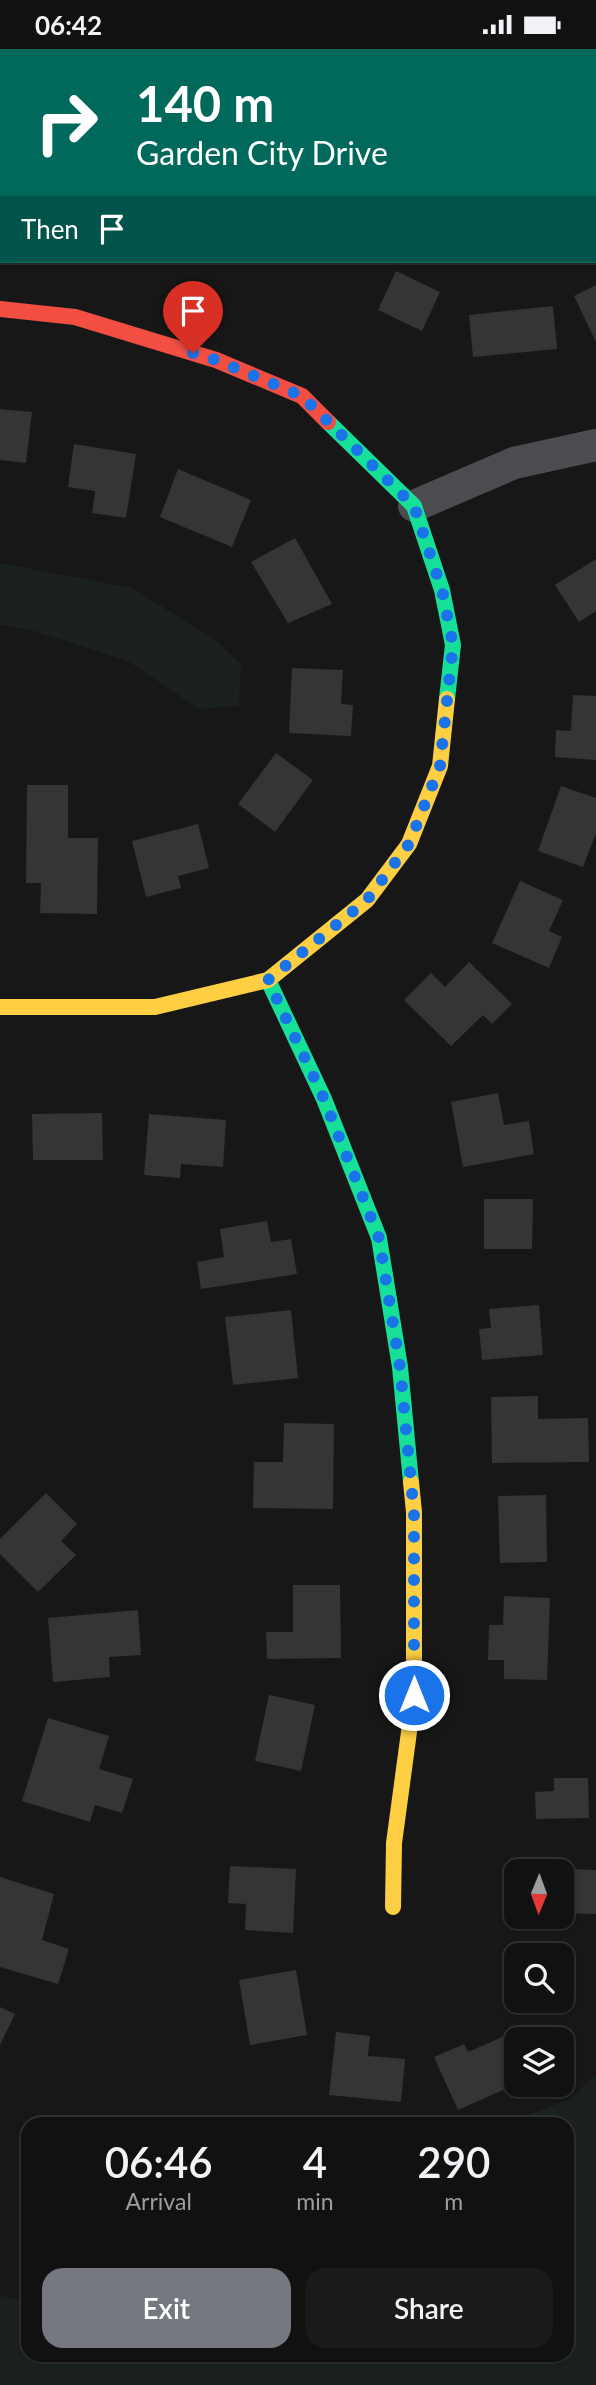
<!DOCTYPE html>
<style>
:root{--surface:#111;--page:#1a1a1a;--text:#f1f3f6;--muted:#9c9d9f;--line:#303131;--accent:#757880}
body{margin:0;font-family:Lato,sans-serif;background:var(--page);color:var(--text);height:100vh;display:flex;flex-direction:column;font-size:26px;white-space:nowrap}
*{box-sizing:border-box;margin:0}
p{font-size:23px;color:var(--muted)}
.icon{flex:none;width:38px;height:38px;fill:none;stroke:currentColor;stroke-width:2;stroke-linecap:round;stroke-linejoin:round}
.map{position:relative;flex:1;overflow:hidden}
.side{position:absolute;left:21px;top:2068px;width:553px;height:245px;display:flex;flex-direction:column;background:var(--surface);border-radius:21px;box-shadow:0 2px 5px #0004,0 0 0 2px var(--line)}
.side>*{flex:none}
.hud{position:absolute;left:0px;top:0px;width:597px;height:214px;box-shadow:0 2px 5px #0004,0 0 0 2px var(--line);background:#00695c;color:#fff;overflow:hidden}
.needle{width:46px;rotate:181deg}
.controls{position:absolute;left:504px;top:1810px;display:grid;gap:14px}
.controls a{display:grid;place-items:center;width:70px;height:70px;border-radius:14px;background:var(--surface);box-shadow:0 2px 5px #0004,0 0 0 2px var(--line);font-size:35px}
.pin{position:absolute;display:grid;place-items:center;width:60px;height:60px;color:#fff;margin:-72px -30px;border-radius:50% 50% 50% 0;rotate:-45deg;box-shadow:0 0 7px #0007}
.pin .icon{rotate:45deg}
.me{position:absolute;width:77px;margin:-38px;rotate:0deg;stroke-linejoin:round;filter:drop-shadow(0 0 5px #0008)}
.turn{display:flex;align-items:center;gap:24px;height:147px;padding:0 21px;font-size:32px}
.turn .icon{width:91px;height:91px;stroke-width:2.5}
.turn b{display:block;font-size:49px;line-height:60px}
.then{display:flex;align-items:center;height:66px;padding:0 21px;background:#0003;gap:14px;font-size:26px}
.eta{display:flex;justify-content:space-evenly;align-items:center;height:119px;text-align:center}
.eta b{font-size:42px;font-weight:600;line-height:49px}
.button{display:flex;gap:14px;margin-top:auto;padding:14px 21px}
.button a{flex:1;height:80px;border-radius:21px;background:var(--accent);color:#fff;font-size:28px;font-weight:600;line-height:80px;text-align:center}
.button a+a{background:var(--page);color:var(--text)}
.status{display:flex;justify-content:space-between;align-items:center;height:49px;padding:0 35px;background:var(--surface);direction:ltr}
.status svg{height:19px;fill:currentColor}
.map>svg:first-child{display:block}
.green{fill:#1b211c}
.building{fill:#343537}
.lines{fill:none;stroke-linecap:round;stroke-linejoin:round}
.street{stroke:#4b4c50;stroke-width:32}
.fast{stroke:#16e098;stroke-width:16}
.slow{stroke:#ffcf43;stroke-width:16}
.jam{stroke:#f24e42;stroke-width:16}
.route{stroke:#1a73e8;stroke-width:12;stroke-dasharray:0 21.6}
</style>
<div class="status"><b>06:42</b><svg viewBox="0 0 49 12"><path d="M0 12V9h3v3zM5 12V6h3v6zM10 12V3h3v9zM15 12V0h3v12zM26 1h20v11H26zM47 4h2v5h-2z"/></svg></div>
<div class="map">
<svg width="596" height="2336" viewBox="0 0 596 2336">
<rect width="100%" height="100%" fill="#171717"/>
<g class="green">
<polygon points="73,0 596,0 596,112 595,2"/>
<polygon points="0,514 132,539 214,590 241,615 239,657 199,660 128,612 34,582 0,576"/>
<polygon points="596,2026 596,2336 0,2336 0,2247 28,2251 28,2306 567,2306 567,2076 503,2075 570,2050"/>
</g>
<g class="building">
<polygon points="396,222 440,243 422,282 378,261"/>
<polygon points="596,236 596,293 574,247"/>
<polygon points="553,257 557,300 473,308 469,266"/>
<polygon points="0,360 32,363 26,414 0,411"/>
<polygon points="74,395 136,405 126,469 92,464 95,442 68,438"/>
<polygon points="178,420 251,451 232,498 160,468"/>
<polygon points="295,489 332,555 288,574 251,513"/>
<polygon points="596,510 596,562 579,573 555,536"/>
<polygon points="292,619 343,621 341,655 353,656 351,687 289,684"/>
<polygon points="573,646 596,647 596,711 555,708 556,681 571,682"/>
<polygon points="276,704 313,731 275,783 238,755"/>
<polygon points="27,736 68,736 68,789 98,789 97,865 40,864 41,834 26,834"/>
<polygon points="561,737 596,749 596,784 583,818 538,802"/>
<polygon points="198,775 209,819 178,827 181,839 146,848 132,792"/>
<polygon points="520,832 563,851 549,882 562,888 549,919 492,894"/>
<polygon points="469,913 512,955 492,975 483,966 451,997 404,951 431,924 445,938"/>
<polygon points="498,1044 504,1076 529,1072 534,1105 463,1118 451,1053"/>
<polygon points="102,1064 103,1111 33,1111 32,1065"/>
<polygon points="149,1065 226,1071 223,1118 181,1115 180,1129 144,1126"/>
<polygon points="484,1150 533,1150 532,1200 484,1200"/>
<polygon points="267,1172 271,1193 291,1190 297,1225 201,1240 197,1213 224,1208 220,1180"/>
<polygon points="539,1256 543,1306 482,1311 479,1280 491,1279 489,1260"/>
<polygon points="291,1261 298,1329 233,1336 225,1268"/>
<polygon points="538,1347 538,1370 588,1369 589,1413 492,1414 491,1348"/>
<polygon points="284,1374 334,1375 333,1460 253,1459 254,1413 283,1413"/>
<polygon points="46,1444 77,1475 61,1492 76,1506 38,1543 0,1505 0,1490"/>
<polygon points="546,1446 547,1513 500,1514 498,1447"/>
<polygon points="293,1536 340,1536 341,1609 267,1610 266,1583 293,1583"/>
<polygon points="504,1547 550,1549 547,1631 504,1630 504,1611 488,1611 489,1576 503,1576"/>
<polygon points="138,1561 141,1606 109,1608 110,1628 53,1633 48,1569"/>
<polygon points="269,1646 315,1656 301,1722 255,1712"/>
<polygon points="48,1669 109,1687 99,1720 133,1730 122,1764 95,1756 90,1773 22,1752"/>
<polygon points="554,1729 588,1729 589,1769 536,1770 535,1743 554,1742"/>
<polygon points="230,1817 296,1820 293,1884 245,1881 246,1855 228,1854"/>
<polygon points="567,1820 596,1821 596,1865 566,1864"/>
<polygon points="0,1828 54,1845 42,1891 69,1900 58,1935 0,1918"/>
<polygon points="296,1921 307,1986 250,1996 239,1931"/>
<polygon points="0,1958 15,1965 0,1996"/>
<polygon points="336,1983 370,1987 368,2007 405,2010 401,2053 329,2046"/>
<polygon points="505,1987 516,2013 516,2035 458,2061 434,2008 464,1995 468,2003"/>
</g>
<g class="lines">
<polyline class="street" points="414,457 514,414 596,396"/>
<g class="fast">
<polyline points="328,373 414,457 442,541 453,596 447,650"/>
<polyline points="268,931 324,1050 379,1189 400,1318 411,1433"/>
</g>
<g class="slow">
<polyline points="0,958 155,958 268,931 367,851 409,795 440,717 447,650"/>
<polyline points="393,1858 394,1794 414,1646 414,1463 411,1433"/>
</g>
<polyline class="jam" points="0,260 75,268 216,311 302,347 328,373"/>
</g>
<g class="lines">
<polyline class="route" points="193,304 216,311 302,347 414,457 442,541 453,596 440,717 409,795 367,851 268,931 324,1050 379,1189 400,1318 414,1464 414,1646"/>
</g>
</svg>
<div class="controls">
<a><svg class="needle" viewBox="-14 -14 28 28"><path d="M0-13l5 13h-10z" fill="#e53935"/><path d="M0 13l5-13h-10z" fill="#9c9d9f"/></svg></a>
<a><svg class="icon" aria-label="search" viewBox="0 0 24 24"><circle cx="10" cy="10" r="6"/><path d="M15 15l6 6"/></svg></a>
<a><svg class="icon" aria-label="layers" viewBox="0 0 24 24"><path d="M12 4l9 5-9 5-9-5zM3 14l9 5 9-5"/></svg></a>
</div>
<div class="pin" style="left:193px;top:304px;background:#d93025"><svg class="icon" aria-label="arrive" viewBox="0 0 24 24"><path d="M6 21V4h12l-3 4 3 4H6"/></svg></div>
<svg class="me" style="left:414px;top:1646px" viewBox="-20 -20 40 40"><circle r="17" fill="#1a73e8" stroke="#fff" stroke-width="3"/><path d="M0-11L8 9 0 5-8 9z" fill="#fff"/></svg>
<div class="hud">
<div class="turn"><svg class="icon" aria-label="right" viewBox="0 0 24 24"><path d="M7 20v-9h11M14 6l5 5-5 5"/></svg><div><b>140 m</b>Garden City Drive</div></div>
<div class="then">Then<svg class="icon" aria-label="arrive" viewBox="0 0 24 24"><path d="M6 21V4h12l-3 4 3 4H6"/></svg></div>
</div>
<section class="side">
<div class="eta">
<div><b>06:46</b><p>Arrival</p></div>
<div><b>4</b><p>min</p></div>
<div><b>290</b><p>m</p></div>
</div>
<div class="button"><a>Exit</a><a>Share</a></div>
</section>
</div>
